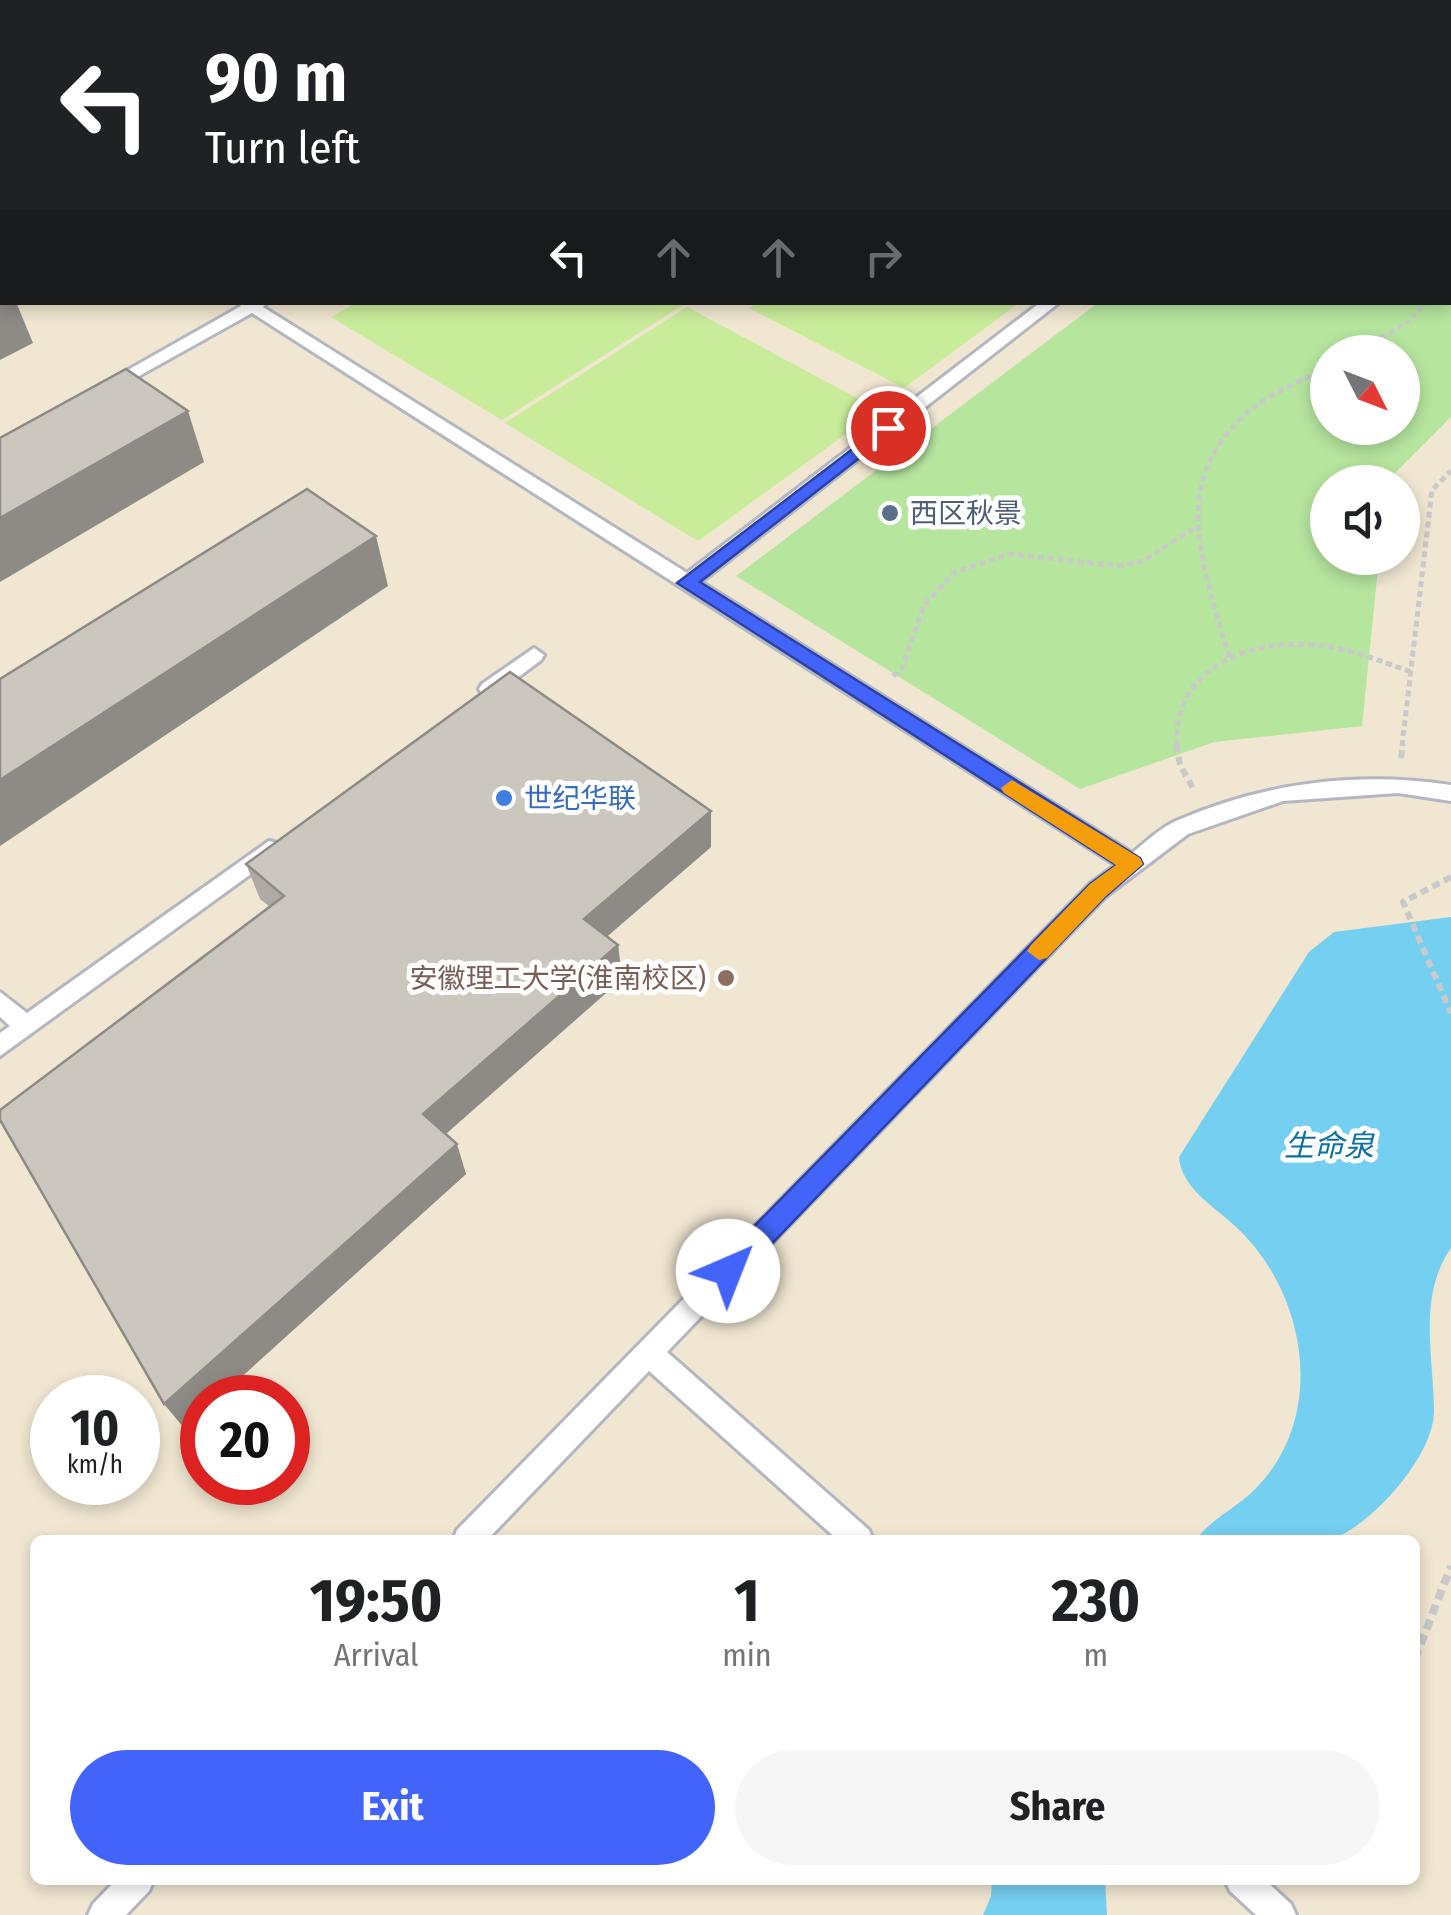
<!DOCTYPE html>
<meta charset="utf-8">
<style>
:root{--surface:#fff;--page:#f6f6f6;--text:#202124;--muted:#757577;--accent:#4264fb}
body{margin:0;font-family:"Fira Sans Condensed","Noto Sans SC",sans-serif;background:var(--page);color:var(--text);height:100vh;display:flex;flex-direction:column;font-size:38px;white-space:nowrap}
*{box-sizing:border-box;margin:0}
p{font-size:32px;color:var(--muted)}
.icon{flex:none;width:55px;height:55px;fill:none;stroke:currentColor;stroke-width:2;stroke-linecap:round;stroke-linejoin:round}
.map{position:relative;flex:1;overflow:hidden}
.drawer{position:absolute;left:30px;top:1535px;width:1390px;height:350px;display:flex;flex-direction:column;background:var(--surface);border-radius:15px;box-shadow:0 5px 15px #0003}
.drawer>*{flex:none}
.top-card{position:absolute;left:0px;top:0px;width:1452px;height:305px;box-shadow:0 5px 15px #0003;background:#202124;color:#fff;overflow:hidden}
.needle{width:65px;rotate:132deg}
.fabs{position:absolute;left:1310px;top:335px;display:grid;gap:20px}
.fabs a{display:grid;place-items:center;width:110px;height:110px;border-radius:50%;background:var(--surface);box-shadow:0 5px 15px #0003;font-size:50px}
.speed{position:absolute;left:30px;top:1375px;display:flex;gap:20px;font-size:50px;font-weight:700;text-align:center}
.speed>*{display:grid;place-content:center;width:130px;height:130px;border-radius:50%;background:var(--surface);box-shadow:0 5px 15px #0003;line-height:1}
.speed small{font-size:25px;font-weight:400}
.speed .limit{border:15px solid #d22;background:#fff;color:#111}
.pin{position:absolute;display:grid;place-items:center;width:85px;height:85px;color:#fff;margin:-42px;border:5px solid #fff;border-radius:50%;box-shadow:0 2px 10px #0007}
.me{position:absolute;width:110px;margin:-55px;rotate:44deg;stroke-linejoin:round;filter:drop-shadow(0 0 8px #0008)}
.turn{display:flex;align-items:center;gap:35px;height:210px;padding:0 40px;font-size:45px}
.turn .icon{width:130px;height:130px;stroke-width:2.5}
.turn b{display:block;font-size:70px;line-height:85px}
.lanes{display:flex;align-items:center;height:95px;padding:0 40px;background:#0003;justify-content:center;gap:50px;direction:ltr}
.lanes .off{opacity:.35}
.eta{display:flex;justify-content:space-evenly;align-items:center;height:170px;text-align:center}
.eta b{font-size:60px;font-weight:700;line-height:70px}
.cta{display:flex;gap:20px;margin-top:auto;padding:20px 40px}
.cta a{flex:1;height:115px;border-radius:60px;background:var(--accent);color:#fff;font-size:40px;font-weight:700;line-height:115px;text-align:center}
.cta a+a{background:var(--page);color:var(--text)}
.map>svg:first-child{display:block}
.education{fill:#f0e6d1;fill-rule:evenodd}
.green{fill:#b6e59e;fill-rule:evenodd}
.pitch{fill:#c9ec9a}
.water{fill:#75cff0}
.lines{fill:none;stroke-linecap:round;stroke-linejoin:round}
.service-casing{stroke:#b4b7c1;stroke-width:6}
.path-far3{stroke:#c9c9c9;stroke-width:4;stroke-dasharray:5 4;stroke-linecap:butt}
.path-far2{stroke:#c9c9c9;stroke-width:5;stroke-dasharray:6 4;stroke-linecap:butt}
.path-far1{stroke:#c9c9c9;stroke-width:6;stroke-dasharray:8 5;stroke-linecap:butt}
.path{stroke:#c9c9c9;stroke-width:8;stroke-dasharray:10 6;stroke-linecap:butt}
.service{fill:#fff;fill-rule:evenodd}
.wall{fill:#afaba4}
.shaded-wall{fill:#8e8b86}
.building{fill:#cbc7bf;stroke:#8e8b86;stroke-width:2.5}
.route{fill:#4264fb;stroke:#2b41a3;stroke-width:2.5}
.slow{fill:#f59e0b}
.service-dot{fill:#5c6f8a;stroke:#fff;stroke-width:4}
.shop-dot{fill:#3f7fe0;stroke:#fff;stroke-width:4}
.education-dot{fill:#8d6e63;stroke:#fff;stroke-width:4}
.labels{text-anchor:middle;stroke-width:10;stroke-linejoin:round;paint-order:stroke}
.service-label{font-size:28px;fill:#4e5e75;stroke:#fff;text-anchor:start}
.shop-label{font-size:28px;fill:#366cbe;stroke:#fff;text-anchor:start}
.education-label{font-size:28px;fill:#785e54;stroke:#fff;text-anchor:end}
.water-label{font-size:30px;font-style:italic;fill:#0d6fa3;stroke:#fff}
</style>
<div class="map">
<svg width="1451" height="1915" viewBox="0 0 1451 1915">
<rect width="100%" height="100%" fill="#efe9e1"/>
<path class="education" d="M30,0H1451V1915H0V12L2,302H1450V2H24ZM1328,352H1402V428H1328ZM1328,482H1402V558H1328ZM52,1398H138V1482H52ZM202,1398H288V1482H202ZM35,1540H1415V1880H35Z"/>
<path class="green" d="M1451,267V417L1386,482H1328V558H1379L1362,726L1214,742L1080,789L736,576L1098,303L1450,302ZM1328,352H1402V428H1328Z"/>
<g class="pitch">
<polygon points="344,0 807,0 813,2 339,2"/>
<polygon points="758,302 1019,302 1019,303 904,388 749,308"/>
<polygon points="356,303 679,302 683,305 502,420 331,317"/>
<polygon points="687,307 879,410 698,541 505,423"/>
</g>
<g class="water">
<path d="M1451,917V1248C1417,1297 1434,1357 1434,1412C1433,1456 1374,1523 1333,1539C1316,1546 1222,1540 1196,1540C1212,1517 1241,1506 1259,1485C1328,1411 1305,1289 1234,1225C1213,1206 1181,1187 1179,1157L1309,952L1334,932Z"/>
<polygon points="992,1880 1105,1880 1107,1915 983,1915 991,1896"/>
</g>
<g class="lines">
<defs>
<g id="service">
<polygon points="227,0 239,0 240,2 227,2"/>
<polygon points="831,0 848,0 850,2 832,2"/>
<rect x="0" y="143" width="2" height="10"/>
<rect x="1450" y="251" width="1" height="10"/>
<path d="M237,302H268L263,307L687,573L1041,302H1060L701,582L1132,853C1145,843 1160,828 1176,821C1263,783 1357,771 1451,785V801L1398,793L1283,801L1188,834L1106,896L667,1352L869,1530L873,1540H838L649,1371L487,1540H453L457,1530L1090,884L1116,865L252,313L112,391L106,392L98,387L241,306Z"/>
<polygon points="534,648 544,655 541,660 496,694 482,694 479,689 482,684"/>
<polygon points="269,841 277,843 280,849 277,855 0,1056 0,1033 10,1026 0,1017 0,992 27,1013"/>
<polygon points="116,1880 154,1880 149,1891 126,1915 88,1915 93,1904"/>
<polygon points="1225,1880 1265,1880 1291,1904 1296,1915 1256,1915 1230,1891"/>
</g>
</defs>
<use href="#service" class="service-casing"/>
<polyline class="path-far3" points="1390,332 1410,321 1426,302"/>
<g class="path-far2">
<polyline points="1354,352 1395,330"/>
<path d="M1229,657C1205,570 1166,483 1247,413C1270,393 1301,381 1328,367"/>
<polyline points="893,676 902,668 924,605 955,572 1009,554 1119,566 1143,561 1196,527"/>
<path d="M1177,746C1172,670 1246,639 1313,645C1347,648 1379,660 1411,672"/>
<polyline points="1402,746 1432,490 1451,471"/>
</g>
<g class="path-far1">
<polyline points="1176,744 1180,765 1194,790"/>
<polyline points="1401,758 1403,744"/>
<polyline points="1451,877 1403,902 1451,1013"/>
</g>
<polyline class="path" points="1415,1659 1451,1566"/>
<use href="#service" class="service"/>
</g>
<polygon class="wall" points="711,811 711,847 607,936 618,945 622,979 446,1134 466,1174 218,1398 202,1398 184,1428 270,907 260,899 246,864"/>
<g class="shaded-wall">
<polygon points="2,297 2,302 16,302 33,343 0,360 0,298"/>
<polygon points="188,411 204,462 0,582 0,518"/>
<polygon points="376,536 388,586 0,846 0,780"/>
<polygon points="711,811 711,847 588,953 584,919"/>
<polygon points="618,945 622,979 433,1145 423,1114"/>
<polygon points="457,1144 466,1174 218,1398 202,1398 202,1412 184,1428 164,1404"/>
</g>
<g class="building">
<polygon points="0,284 2,285 2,297 0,298"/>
<polygon points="126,369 188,411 0,518 0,438"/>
<polygon points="307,489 376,536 0,780 0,679"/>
<polygon points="510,672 711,811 584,919 618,945 423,1114 457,1144 164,1404 0,1120 0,1110 284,896 246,864"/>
</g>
<polygon class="route" points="888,422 894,424 894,431 700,582 1140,858 1143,864 1106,896 737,1280 728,1283 719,1280 715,1271 719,1262 1090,884 1116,865 677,583"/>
<polygon class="slow" points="1012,780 1140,858 1143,864 1106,896 1047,958 1039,960 1027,951 1031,945 1090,884 1116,865 1004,793 1001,788"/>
<circle class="service-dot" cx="890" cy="513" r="10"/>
<circle class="shop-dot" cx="504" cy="798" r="10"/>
<circle class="education-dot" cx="726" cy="978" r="10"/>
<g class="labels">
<g class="service-label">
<text x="910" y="523">西区秋景</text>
</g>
<g class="shop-label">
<text x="524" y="808">世纪华联</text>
</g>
<g class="education-label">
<text x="706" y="988">安徽理工大学(淮南校区)</text>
</g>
<g class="water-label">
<text x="1329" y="1156">生命泉</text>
</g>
</g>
</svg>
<div class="fabs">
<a><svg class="needle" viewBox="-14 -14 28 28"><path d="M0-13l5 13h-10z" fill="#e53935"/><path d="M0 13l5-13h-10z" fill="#757577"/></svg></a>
<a><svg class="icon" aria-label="sound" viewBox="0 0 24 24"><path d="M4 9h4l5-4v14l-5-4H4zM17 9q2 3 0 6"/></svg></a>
</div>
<div class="speed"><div>10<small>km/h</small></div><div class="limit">20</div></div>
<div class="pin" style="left:888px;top:428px;background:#d93025"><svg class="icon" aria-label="arrive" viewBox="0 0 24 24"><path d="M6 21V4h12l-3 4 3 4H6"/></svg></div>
<svg class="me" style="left:728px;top:1271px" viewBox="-20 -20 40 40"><circle r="19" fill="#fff"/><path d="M0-13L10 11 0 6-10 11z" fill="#4264fb"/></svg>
<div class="top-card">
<div class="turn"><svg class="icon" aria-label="left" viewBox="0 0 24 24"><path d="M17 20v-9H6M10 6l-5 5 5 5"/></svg><div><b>90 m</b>Turn left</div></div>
<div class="lanes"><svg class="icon" aria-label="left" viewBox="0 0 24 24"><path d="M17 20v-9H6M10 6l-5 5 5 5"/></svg><svg class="icon off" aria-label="ahead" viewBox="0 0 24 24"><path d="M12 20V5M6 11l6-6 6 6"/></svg><svg class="icon off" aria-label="ahead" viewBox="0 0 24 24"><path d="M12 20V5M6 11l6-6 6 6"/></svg><svg class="icon off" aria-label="right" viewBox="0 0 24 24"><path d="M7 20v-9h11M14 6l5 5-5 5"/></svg></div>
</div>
<section class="drawer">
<div class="eta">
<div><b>19:50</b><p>Arrival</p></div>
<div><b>1</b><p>min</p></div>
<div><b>230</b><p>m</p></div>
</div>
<div class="cta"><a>Exit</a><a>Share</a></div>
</section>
</div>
